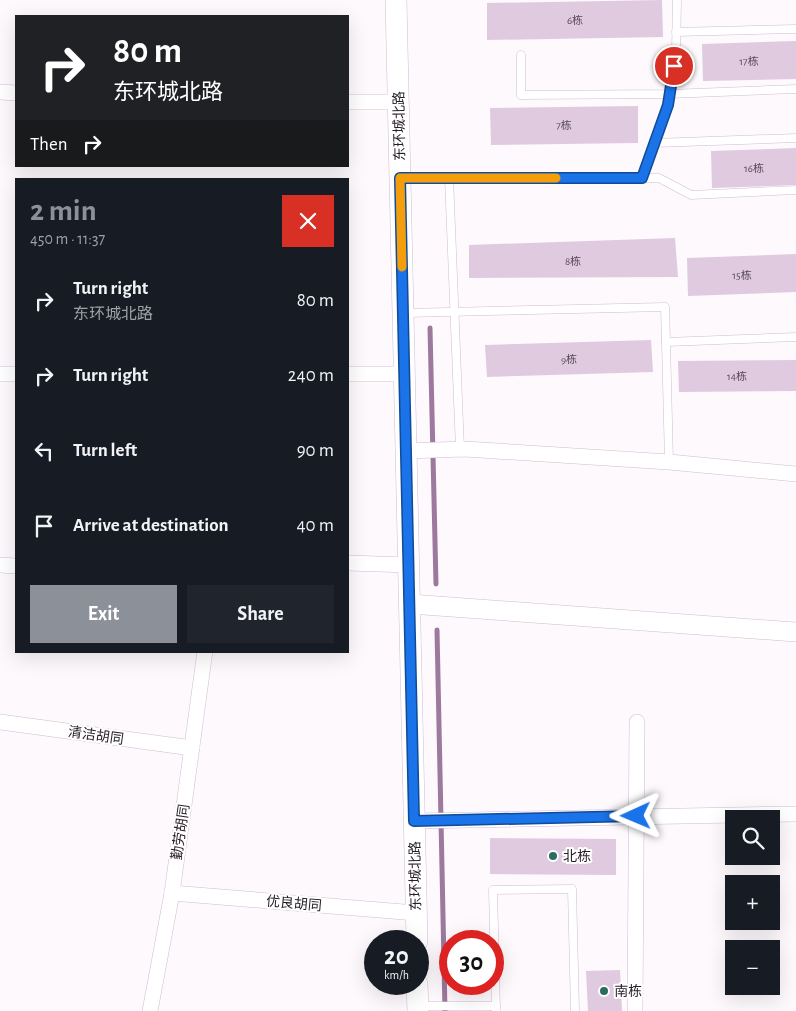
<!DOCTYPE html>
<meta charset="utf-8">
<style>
:root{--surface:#171b24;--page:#20242c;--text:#f1f3f6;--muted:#9ea1a6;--accent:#8c9099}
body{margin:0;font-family:"Alegreya Sans","Noto Sans SC",sans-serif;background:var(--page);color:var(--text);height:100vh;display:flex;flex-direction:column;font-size:19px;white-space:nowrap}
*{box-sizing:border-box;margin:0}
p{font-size:16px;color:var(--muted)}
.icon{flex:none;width:28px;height:28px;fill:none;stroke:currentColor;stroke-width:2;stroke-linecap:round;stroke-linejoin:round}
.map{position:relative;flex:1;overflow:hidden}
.panel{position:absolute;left:15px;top:178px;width:334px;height:475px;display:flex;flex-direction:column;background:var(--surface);border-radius:0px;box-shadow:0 5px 20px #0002}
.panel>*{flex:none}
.hud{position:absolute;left:15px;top:15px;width:334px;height:152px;border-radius:0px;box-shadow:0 5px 20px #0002;background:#202124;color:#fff;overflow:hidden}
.controls{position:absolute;left:725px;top:810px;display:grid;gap:10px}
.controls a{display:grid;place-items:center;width:55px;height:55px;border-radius:0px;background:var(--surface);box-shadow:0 5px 20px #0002;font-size:25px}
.speed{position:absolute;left:364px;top:930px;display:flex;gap:10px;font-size:25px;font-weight:700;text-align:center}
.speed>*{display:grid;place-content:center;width:65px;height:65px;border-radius:50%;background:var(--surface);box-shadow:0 5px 20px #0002;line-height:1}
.speed small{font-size:12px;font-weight:400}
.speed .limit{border:8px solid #d22;background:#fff;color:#111}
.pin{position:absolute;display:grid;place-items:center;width:42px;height:42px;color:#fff;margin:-21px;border:2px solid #fff;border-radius:50%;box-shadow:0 1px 5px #0007}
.me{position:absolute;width:55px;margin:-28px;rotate:269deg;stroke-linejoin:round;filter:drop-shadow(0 0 4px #0008)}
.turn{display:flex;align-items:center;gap:18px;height:105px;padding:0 15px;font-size:22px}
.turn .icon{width:65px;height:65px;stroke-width:2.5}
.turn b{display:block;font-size:35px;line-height:42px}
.then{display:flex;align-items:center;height:48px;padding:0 15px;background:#0003;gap:10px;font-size:19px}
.round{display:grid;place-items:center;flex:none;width:52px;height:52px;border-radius:0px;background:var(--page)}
.headline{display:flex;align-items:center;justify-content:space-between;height:85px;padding:0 15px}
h1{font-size:30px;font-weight:700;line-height:38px;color:var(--accent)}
.primary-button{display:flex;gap:10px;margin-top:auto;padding:10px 15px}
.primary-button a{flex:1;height:58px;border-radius:0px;background:var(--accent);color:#fff;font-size:20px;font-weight:700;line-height:58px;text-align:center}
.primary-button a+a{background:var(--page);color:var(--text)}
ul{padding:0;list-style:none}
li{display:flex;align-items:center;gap:15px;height:75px;padding:0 15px}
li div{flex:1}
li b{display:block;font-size:19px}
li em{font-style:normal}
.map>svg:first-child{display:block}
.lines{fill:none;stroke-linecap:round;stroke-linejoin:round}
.stream{stroke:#9d799d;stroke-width:5}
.building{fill:#e0cae0}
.service-casing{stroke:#d2bcd2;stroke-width:9}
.minor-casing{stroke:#d2bcd2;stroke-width:16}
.tertiary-casing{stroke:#d2bcd2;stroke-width:20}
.secondary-casing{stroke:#d2bcd2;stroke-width:22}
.service{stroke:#fff;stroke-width:8}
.minor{stroke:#fff;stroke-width:15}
.tertiary{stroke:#fff;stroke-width:19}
.secondary{stroke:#fff;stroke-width:21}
.route-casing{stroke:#114b97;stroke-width:12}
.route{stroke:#1a73e8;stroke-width:9}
.slow{stroke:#f59e0b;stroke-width:9}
.poi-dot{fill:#2a6d5e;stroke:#fff;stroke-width:2}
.labels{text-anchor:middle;stroke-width:4;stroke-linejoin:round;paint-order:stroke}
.number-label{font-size:11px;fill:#554a55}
.street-label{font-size:14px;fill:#271f27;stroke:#fff}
.poi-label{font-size:14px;fill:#271f27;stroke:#fff;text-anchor:start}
</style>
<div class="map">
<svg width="796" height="1011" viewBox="0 0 796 1011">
<rect width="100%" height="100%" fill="#fdf9fd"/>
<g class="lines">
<g class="stream">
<polyline points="430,328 436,584"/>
<polyline points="437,630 445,1011"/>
</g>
</g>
<g class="building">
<polygon points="662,0 663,37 487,40 487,3"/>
<polygon points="796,41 796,79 703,81 702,44"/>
<polygon points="638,106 638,143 491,145 490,108"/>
<polygon points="796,148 796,185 712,188 711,151"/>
<polygon points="675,238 678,277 469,278 469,245"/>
<polygon points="796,254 796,292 688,296 687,258"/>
<polygon points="651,340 653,372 487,377 485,345"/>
<polygon points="796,360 796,391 679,392 678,361"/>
<polygon points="490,838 616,839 616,875 490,874"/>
<polygon points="620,970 622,1011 588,1011 586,971"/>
</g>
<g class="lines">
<defs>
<g id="service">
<polyline points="676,32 796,29"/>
<polyline points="521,55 521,95 669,94 796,89"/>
<polyline points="654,143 796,138"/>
<polyline points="402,178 659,178 691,195 796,190"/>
<polyline points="449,178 460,449"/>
<polyline points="642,178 667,105 676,52 677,0"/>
<polyline points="405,313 665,307 666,342 796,337"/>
<polyline points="666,342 669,462"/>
<polyline points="420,1006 496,1006"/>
<polyline points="496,1011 493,890 572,889 575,1011"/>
</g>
<g id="minor">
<polyline points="0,92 16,93"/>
<polyline points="348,102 399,102"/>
<polyline points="0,374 16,374"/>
<polyline points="348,374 405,374"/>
<polyline points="406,451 465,449 669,462 796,474"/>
<polyline points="348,563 409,565"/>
<polyline points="0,565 16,566"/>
<polyline points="0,722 192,748"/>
<polyline points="414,821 796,814"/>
<polyline points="172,893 416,913"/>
<polyline points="150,1011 172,893 205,651"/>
<polyline points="635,1011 637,722"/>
</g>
<polyline id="tertiary" points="410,604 796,632"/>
<g id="secondary">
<polyline points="396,0 417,941"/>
<polyline points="417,984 418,1011"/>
</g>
</defs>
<use href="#service" class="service-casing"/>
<use href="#minor" class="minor-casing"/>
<use href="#tertiary" class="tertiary-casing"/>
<use href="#secondary" class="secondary-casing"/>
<use href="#service" class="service"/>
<use href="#minor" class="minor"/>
<use href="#tertiary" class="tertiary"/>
<use href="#secondary" class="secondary"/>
</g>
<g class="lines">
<defs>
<polyline id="route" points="636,816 414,821 400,178 642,178 668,105 674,66"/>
</defs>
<use href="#route" class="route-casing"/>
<use href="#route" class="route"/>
<polyline class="slow" points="402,267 400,178 556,178"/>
</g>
<g class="poi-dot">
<circle cx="553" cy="856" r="5"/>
<circle cx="604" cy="991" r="5"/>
</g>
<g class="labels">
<g class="number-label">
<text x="575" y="24">6栋</text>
<text x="749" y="65">17栋</text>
<text x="564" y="129">7栋</text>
<text x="754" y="172">16栋</text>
<text x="573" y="265">8栋</text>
<text x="742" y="279">15栋</text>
<text x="569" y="363">9栋</text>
<text x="737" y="380">14栋</text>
</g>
<g class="street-label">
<text transform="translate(399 126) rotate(-91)" y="5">东环城北路</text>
<text transform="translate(96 735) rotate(8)" y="5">清洁胡同</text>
<text transform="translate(180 832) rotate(-82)" y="5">勤劳胡同</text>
<text transform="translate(415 876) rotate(-91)" y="5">东环城北路</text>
<text transform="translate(294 903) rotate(5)" y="5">优良胡同</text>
</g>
<g class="poi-label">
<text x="563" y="861">北栋</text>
<text x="614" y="996">南栋</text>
</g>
</g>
</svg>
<div class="controls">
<a><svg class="icon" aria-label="search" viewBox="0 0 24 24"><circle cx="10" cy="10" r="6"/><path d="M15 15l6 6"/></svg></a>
<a>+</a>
<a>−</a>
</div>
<div class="speed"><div>20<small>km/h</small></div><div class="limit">30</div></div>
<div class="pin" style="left:674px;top:66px;background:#d93025"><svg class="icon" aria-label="arrive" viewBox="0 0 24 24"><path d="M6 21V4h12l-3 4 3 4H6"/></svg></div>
<svg class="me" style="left:636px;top:816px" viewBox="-20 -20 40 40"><path d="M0-17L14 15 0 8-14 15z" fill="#1a73e8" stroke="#fff" stroke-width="4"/></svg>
<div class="hud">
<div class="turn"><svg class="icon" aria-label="right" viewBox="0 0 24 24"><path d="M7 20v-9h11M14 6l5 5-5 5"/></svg><div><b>80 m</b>东环城北路</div></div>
<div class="then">Then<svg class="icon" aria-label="right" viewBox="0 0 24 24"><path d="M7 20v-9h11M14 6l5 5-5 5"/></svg></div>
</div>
<section class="panel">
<div class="headline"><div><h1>2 min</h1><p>450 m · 11:37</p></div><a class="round" style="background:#d93025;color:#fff"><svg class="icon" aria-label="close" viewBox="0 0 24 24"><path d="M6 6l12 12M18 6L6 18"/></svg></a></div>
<ul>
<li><svg class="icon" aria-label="right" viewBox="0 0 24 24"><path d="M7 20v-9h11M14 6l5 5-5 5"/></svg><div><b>Turn right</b><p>东环城北路</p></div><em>80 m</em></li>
<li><svg class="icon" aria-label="right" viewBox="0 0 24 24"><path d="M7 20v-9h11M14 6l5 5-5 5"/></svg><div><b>Turn right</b></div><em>240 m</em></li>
<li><svg class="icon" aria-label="left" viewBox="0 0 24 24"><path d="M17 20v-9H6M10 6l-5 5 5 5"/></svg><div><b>Turn left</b></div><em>90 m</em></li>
<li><svg class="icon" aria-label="arrive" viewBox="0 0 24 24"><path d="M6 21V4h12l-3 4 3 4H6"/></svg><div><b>Arrive at destination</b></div><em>40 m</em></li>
</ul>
<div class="primary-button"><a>Exit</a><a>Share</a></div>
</section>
</div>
